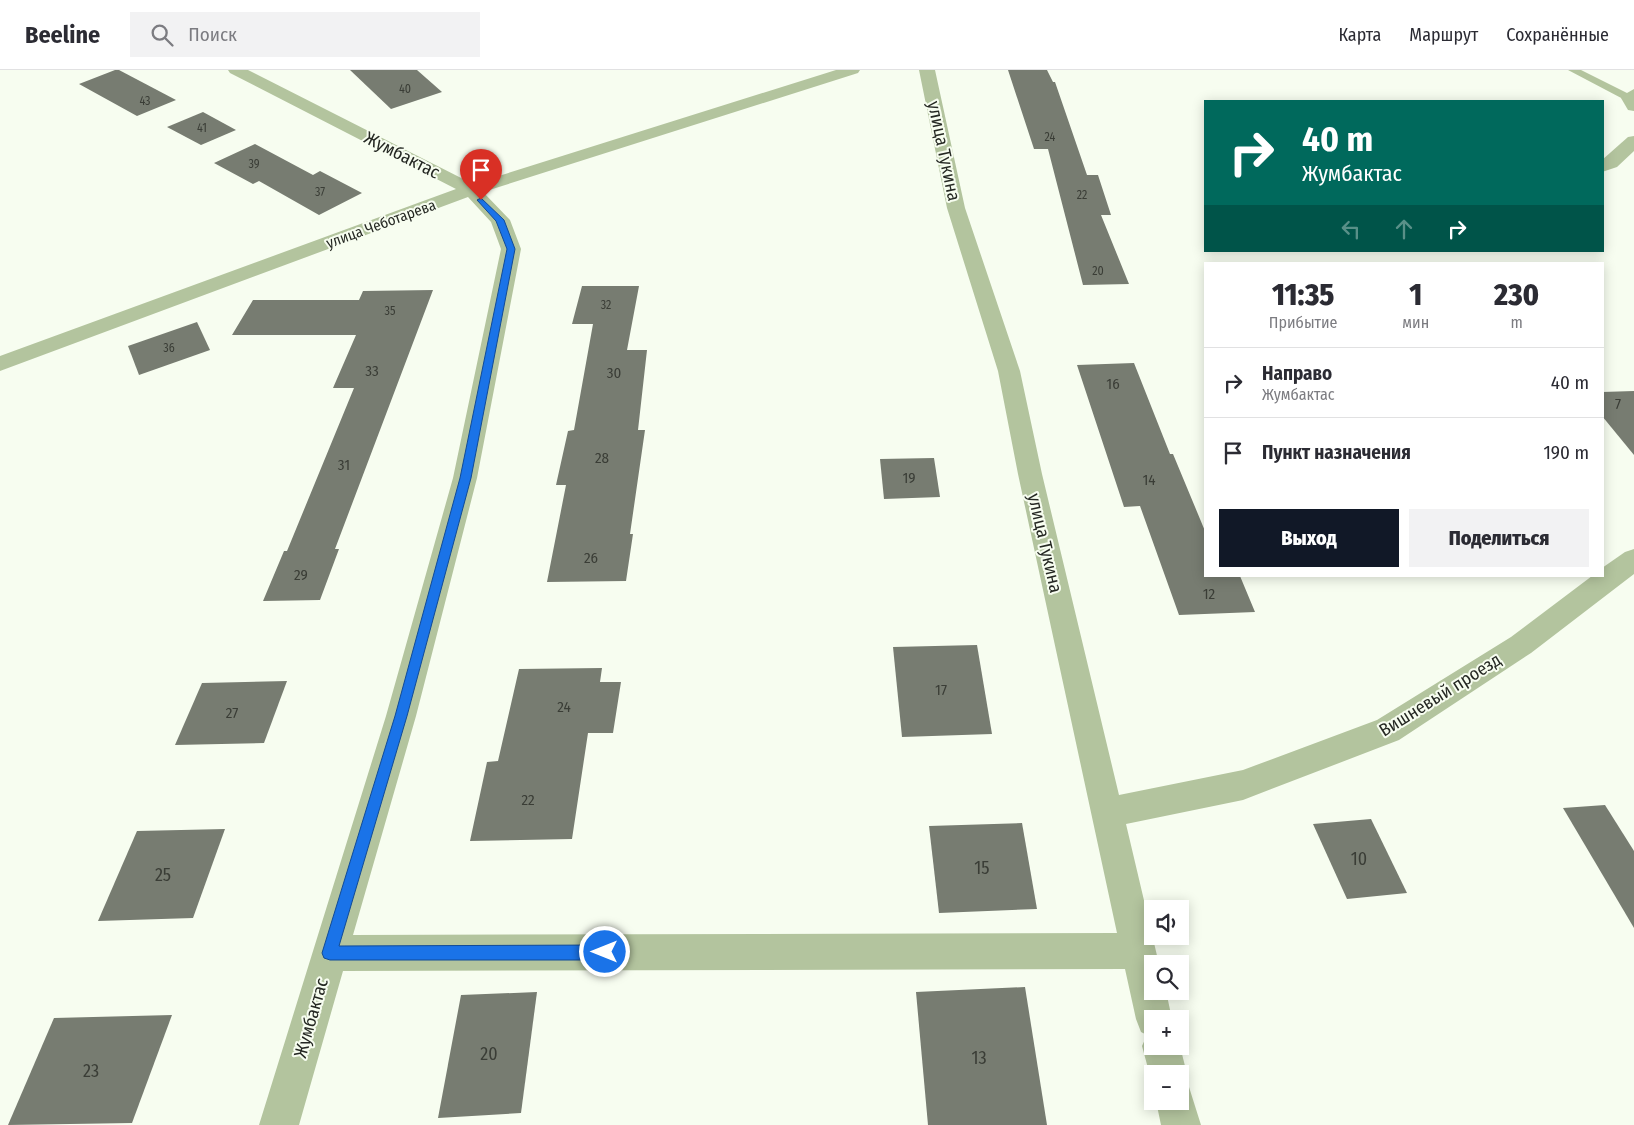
<!DOCTYPE html>
<html lang="ru">
<meta charset="utf-8">
<style>
:root{--surface:#fff;--page:#f2f2f3;--text:#2b2b33;--muted:#7c7c81;--line:#e1e1e2;--accent:#111827}
body{margin:0;font-family:"Fira Sans Condensed",sans-serif;background:var(--page);color:var(--text);height:100vh;display:flex;flex-direction:column;font-size:19px;white-space:nowrap}
*{box-sizing:border-box;margin:0}
p{font-size:16px;color:var(--muted)}
.icon{flex:none;width:28px;height:28px;fill:none;stroke:currentColor;stroke-width:2;stroke-linecap:round;stroke-linejoin:round}
.map{position:relative;flex:1;overflow:hidden}
.panel{position:absolute;left:1204px;top:192px;width:400px;height:315px;display:flex;flex-direction:column;background:var(--surface);border-radius:0px;box-shadow:0 2px 12px #0003}
.panel>*{flex:none}
.top-card{position:absolute;left:1204px;top:30px;width:400px;height:152px;border-radius:0px;box-shadow:0 2px 12px #0003;background:#00695c;color:#fff;overflow:hidden}
.buttons{position:absolute;left:1144px;top:830px;display:grid;gap:10px}
.buttons a{display:grid;place-items:center;width:45px;height:45px;border-radius:0px;background:var(--surface);box-shadow:0 2px 12px #0003;font-size:25px}
.pin{position:absolute;display:grid;place-items:center;width:42px;height:42px;color:#fff;margin:-51px -21px;border-radius:50% 50% 50% 0;rotate:-45deg;box-shadow:0 0 5px #0007}
.pin .icon{rotate:45deg}
.me{position:absolute;width:55px;margin:-28px;rotate:270deg;stroke-linejoin:round;filter:drop-shadow(0 0 4px #0008)}
.turn{display:flex;align-items:center;gap:18px;height:105px;padding:0 15px;font-size:22px}
.turn .icon{width:65px;height:65px;stroke-width:2.5}
.turn b{display:block;font-size:35px;line-height:42px}
.lanes{display:flex;align-items:center;height:48px;padding:0 15px;background:#0003;justify-content:center;gap:25px;direction:ltr}
.lanes .off{opacity:.35}
.eta{display:flex;justify-content:space-evenly;align-items:center;height:85px;text-align:center}
.eta b{font-size:30px;font-weight:800;line-height:35px}
.cta{display:flex;gap:10px;margin-top:auto;padding:10px 15px}
.cta a{flex:1;height:58px;border-radius:0px;background:var(--accent);color:#fff;font-size:20px;font-weight:800;line-height:58px;text-align:center}
.cta a+a{background:var(--page);color:var(--text)}
ul{padding:0;list-style:none}
li{display:flex;align-items:center;gap:15px;height:70px;padding:0 15px;border-top:1px solid var(--line)}
li div{flex:1}
li b{display:block;font-size:19px}
li em{font-style:normal}
header{display:flex;align-items:center;gap:30px;box-sizing:border-box;height:70px;padding:0 25px;background:var(--surface);border-bottom:1px solid var(--line)}
header strong{font-size:24px}
nav{display:flex;gap:28px;margin-inline-start:auto;font-size:18px}
.search{width:350px;height:45px;background:var(--page);display:flex;align-items:center;gap:12px;box-sizing:border-box;padding:0 18px;border-radius:0px;color:var(--muted);font-size:19px}
.map>svg:first-child{display:block}
.building{fill:#777c71}
.lines{fill:none;stroke-linecap:round;stroke-linejoin:round}
.lane{fill:#b3c49e;fill-rule:evenodd}
.street{fill:#b3c49e;fill-rule:evenodd}
.route{fill:#1a73e8;stroke:#114b97}
.labels{text-anchor:middle;stroke-width:4;stroke-linejoin:round;paint-order:stroke}
.far-number-label{font-size:12px;fill:#3a3d36}
.far-street-label{font-size:15px;fill:#252823;stroke:#f7fdf0}
.number-label{font-size:15px;fill:#3a3d36}
.street-label{font-size:18px;fill:#252823;stroke:#f7fdf0}
.near-number-label{font-size:18px;fill:#3a3d36}
</style>
<header>
<strong>Beeline</strong>
<div class="search"><svg class="icon" aria-label="search" viewBox="0 0 24 24"><circle cx="10" cy="10" r="6"/><path d="M15 15l6 6"/></svg>Поиск</div>
<nav><a>Карта</a><a>Маршрут</a><a>Сохранённые</a></nav>
</header>
<div class="map">
<svg width="1634" height="1055" viewBox="0 0 1634 1055">
<rect width="100%" height="100%" fill="#f7fdf0"/>
<g class="building">
<polygon points="115,0 119,0 176,30 137,46 79,14"/>
<polygon points="350,0 417,0 442,22 391,39"/>
<polygon points="1008,0 1047,0 1053,12 1055,12 1087,105 1098,105 1111,145 1101,145 1129,214 1083,215 1048,79 1034,79"/>
<polygon points="203,42 236,60 201,75 167,57"/>
<polygon points="255,74 313,105 320,101 362,123 319,145 259,111 253,114 214,93"/>
<polygon points="582,216 639,216 627,280 647,280 638,360 645,360 630,464 633,464 626,511 547,512 566,415 556,415 568,361 574,360 593,254 572,254"/>
<polygon points="433,220 335,479 339,479 320,530 263,531 284,481 287,481 354,318 333,318 356,265 232,265 253,230 359,230 363,221"/>
<polygon points="197,252 210,280 139,305 128,276"/>
<polygon points="1134,293 1170,384 1173,384 1205,461 1205,506 1240,506 1255,542 1179,545 1140,436 1124,437 1077,295"/>
<polygon points="1634,321 1634,385 1602,346 1602,322"/>
<polygon points="934,388 940,427 884,429 880,389"/>
<polygon points="977,575 992,664 902,667 893,577"/>
<polygon points="602,598 600,612 621,612 613,663 588,663 572,769 470,771 487,692 498,691 519,599"/>
<polygon points="287,611 264,673 175,675 202,613"/>
<polygon points="1605,735 1634,781 1634,858 1563,738"/>
<polygon points="1371,749 1407,823 1347,829 1313,754"/>
<polygon points="1022,753 1037,839 939,843 929,756"/>
<polygon points="225,759 193,848 98,851 137,761"/>
<polygon points="1025,917 1047,1055 928,1055 916,922"/>
<polygon points="537,922 521,1043 438,1048 461,925"/>
<polygon points="172,945 132,1053 8,1055 54,948"/>
</g>
<g class="lines">
<polygon class="lane" points="1568,0 1581,0 1627,23 1634,19 1634,29 1625,30"/>
<g class="street">
<polygon points="228,0 248,0 473,114 836,0 860,0 858,3 483,122 510,150 521,179 477,408 416,646 353,865 1117,863 1018,404 998,301 947,138 919,0 935,0 965,138 1020,301 1042,404 1119,725 1243,700 1377,650 1511,567 1592,506 1602,506 1602,498 1625,482 1634,479 1634,504 1531,583 1399,670 1243,730 1126,754 1159,894 1152,894 1152,921 1166,921 1172,949 1152,949 1152,976 1180,976 1187,1004 1183,1015 1189,1017 1201,1055 1161,1055 1156,1031 1180,1031 1180,1004 1152,1004 1152,1013 1142,976 1147,965 1141,962 1136,949 1125,899 343,901 299,1055 259,1055 386,646 453,408 501,179 491,152 468,127 0,301 0,286 456,119 230,3"/>
<polygon points="1629,23 1634,24 1634,41 1628,40 1621,28"/>
<polygon points="1634,66 1634,81 1617,97 1602,102 1602,90 1628,67"/>
</g>
</g>
<polygon class="route" points="481,128 504,150 515,179 471,408 407,646 339,876 605,875 611,877 613,882 611,887 605,890 330,890 324,888 322,883 395,646 460,408 507,179 496,151 477,130"/>
<g class="labels">
<g class="far-number-label">
<text x="405" y="23">40</text>
<text x="145" y="35">43</text>
<text x="202" y="62">41</text>
<text x="1050" y="71">24</text>
<text x="254" y="98">39</text>
<text x="320" y="126">37</text>
<text x="1082" y="129">22</text>
<text x="1098" y="205">20</text>
<text x="606" y="239">32</text>
<text x="390" y="245">35</text>
<text x="169" y="282">36</text>
</g>
<g class="far-street-label">
<text transform="translate(381 154) rotate(-20)" y="5">улица Чеботарева</text>
</g>
<g class="number-label">
<text x="372" y="306">33</text>
<text x="614" y="308">30</text>
<text x="1113" y="319">16</text>
<text x="1618" y="339">7</text>
<text x="602" y="393">28</text>
<text x="344" y="400">31</text>
<text x="909" y="413">19</text>
<text x="1149" y="415">14</text>
<text x="591" y="493">26</text>
<text x="301" y="510">29</text>
<text x="1209" y="529">12</text>
<text x="941" y="625">17</text>
<text x="564" y="642">24</text>
<text x="232" y="648">27</text>
<text x="528" y="735">22</text>
</g>
<g class="street-label">
<text transform="translate(944 81) rotate(78)" y="6">улица Тукина</text>
<text transform="translate(402 85) rotate(27)" y="6">Жумбактас</text>
<text transform="translate(1045 473) rotate(77)" y="6">улица Тукина</text>
<text transform="translate(1440 625) rotate(-32)" y="6">Вишневый проезд</text>
<text transform="translate(311 948) rotate(-74)" y="6">Жумбактас</text>
</g>
<g class="near-number-label">
<text x="1359" y="795">10</text>
<text x="982" y="804">15</text>
<text x="163" y="811">25</text>
<text x="489" y="990">20</text>
<text x="979" y="994">13</text>
<text x="91" y="1007">23</text>
</g>
</g>
</svg>
<div class="buttons">
<a><svg class="icon" aria-label="sound" viewBox="0 0 24 24"><path d="M4 9h4l5-4v14l-5-4H4zM17 9q2 3 0 6"/></svg></a>
<a><svg class="icon" aria-label="search" viewBox="0 0 24 24"><circle cx="10" cy="10" r="6"/><path d="M15 15l6 6"/></svg></a>
<a>+</a>
<a>−</a>
</div>
<div class="pin" style="left:481px;top:130px;background:#d93025"><svg class="icon" aria-label="arrive" viewBox="0 0 24 24"><path d="M6 21V4h12l-3 4 3 4H6"/></svg></div>
<svg class="me" style="left:605px;top:882px" viewBox="-20 -20 40 40"><circle r="17" fill="#1a73e8" stroke="#fff" stroke-width="3"/><path d="M0-11L8 9 0 5-8 9z" fill="#fff"/></svg>
<div class="top-card">
<div class="turn"><svg class="icon" aria-label="right" viewBox="0 0 24 24"><path d="M7 20v-9h11M14 6l5 5-5 5"/></svg><div><b>40 m</b>Жумбактас</div></div>
<div class="lanes"><svg class="icon off" aria-label="left" viewBox="0 0 24 24"><path d="M17 20v-9H6M10 6l-5 5 5 5"/></svg><svg class="icon off" aria-label="ahead" viewBox="0 0 24 24"><path d="M12 20V5M6 11l6-6 6 6"/></svg><svg class="icon" aria-label="right" viewBox="0 0 24 24"><path d="M7 20v-9h11M14 6l5 5-5 5"/></svg></div>
</div>
<section class="panel">
<div class="eta">
<div><b>11:35</b><p>Прибытие</p></div>
<div><b>1</b><p>мин</p></div>
<div><b>230</b><p>m</p></div>
</div>
<ul>
<li><svg class="icon" aria-label="right" viewBox="0 0 24 24"><path d="M7 20v-9h11M14 6l5 5-5 5"/></svg><div><b>Направо</b><p>Жумбактас</p></div><em>40 m</em></li>
<li><svg class="icon" aria-label="arrive" viewBox="0 0 24 24"><path d="M6 21V4h12l-3 4 3 4H6"/></svg><div><b>Пункт назначения</b></div><em>190 m</em></li>
</ul>
<div class="cta"><a>Выход</a><a>Поделиться</a></div>
</section>
</div>
